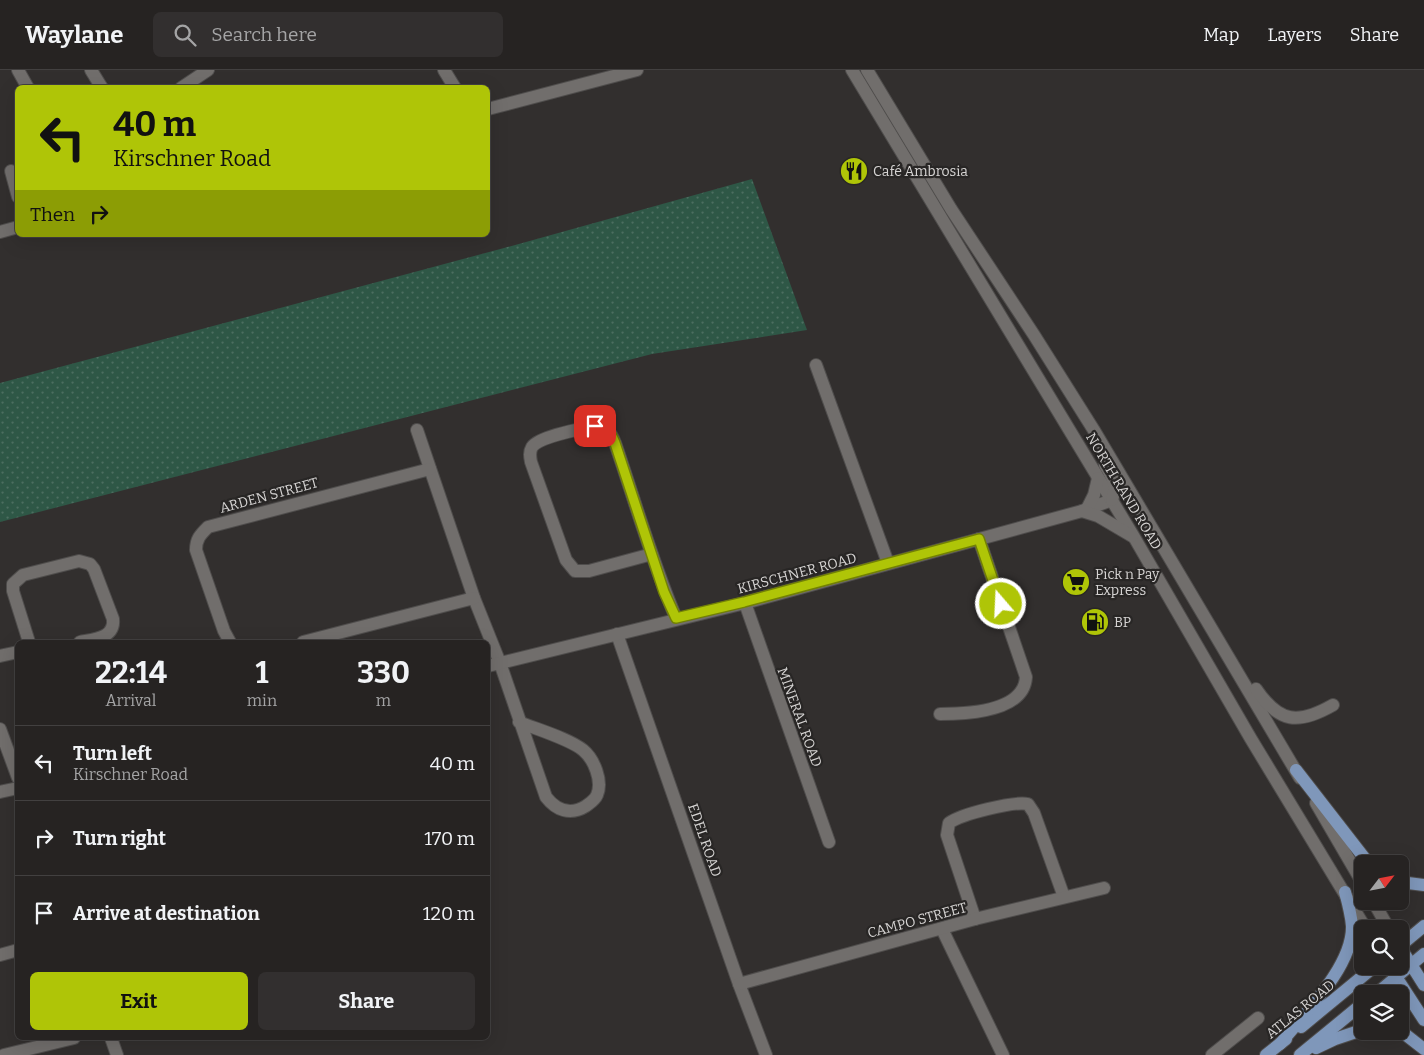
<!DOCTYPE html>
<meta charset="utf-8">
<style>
:root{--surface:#262322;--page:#322f2f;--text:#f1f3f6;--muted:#a4a4a5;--line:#424040;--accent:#afc507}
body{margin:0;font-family:Bitter,serif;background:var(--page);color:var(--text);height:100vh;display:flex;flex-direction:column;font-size:19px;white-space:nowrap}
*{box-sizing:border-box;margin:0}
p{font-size:16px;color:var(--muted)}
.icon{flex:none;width:28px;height:28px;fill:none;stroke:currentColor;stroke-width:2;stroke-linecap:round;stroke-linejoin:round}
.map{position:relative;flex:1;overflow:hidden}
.panel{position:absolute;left:15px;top:570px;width:475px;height:400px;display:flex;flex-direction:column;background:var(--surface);border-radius:8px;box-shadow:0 5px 20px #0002,0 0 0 1px var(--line)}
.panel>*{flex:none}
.banner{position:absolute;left:15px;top:15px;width:475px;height:152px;border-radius:8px;box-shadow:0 5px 20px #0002,0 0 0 1px var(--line);background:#afc507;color:#111;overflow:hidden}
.needle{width:32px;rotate:58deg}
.fabs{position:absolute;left:1354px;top:785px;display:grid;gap:10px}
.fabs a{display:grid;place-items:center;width:55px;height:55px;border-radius:8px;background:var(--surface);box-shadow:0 5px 20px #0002,0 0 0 1px var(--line);font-size:25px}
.pin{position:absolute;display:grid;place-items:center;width:42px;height:42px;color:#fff;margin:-21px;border-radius:10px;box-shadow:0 2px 8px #0006}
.me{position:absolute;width:55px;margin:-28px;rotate:341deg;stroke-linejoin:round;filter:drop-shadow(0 0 4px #0008)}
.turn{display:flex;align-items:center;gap:18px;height:105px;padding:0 15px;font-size:22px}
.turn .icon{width:65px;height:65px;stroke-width:2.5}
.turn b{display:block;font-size:35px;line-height:42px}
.then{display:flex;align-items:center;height:48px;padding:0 15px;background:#0003;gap:10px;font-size:19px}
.eta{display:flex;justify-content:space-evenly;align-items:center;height:85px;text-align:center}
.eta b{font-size:30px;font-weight:700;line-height:35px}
.button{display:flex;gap:10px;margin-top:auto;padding:10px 15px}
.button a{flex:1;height:58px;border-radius:8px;background:var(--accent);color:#111;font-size:20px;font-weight:700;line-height:58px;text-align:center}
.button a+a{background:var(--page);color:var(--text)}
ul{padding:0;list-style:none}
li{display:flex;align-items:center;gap:15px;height:75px;padding:0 15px;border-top:1px solid var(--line)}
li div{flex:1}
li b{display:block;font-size:19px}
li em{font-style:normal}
header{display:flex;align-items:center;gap:30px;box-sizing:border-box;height:70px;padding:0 25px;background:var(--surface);border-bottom:1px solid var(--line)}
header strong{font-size:24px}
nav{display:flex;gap:28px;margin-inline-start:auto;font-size:18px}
.search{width:350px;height:45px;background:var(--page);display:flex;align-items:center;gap:12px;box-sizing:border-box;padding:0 18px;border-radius:8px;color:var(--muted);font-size:19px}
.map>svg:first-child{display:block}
.grass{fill:url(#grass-dots)}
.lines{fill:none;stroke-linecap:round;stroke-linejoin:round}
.street-casing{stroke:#4f4d4c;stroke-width:14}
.secondary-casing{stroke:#4f4d4c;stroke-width:14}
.primary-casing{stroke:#4f4d4c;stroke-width:14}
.street{stroke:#716e6c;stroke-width:12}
.secondary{stroke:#716e6c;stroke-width:12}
.primary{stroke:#7f97ba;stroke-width:12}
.route-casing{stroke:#728005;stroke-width:12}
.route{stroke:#afc507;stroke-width:9}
.labels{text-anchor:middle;stroke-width:4.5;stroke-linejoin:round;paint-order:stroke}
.poi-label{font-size:14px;fill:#d6d4d3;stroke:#282625;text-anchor:start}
.street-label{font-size:14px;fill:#d6d4d3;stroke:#282625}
</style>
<header>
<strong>Waylane</strong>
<div class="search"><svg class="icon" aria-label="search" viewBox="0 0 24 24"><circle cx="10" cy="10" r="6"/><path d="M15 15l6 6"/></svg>Search here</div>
<nav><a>Map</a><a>Layers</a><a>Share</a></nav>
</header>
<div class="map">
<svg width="1424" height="985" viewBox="0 0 1424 985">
<defs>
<pattern id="grass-dots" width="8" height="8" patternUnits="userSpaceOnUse" patternTransform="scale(1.25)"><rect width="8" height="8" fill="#2e5746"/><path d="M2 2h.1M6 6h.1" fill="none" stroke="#4c6e60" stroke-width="1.8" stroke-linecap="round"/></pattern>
</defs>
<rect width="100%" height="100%" fill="#322f2e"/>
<polygon class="grass" points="752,109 807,260 652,284 0,452 0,313 504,178"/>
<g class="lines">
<defs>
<g id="street">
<polyline points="18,0 28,18"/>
<polyline points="91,0 102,18"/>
<polyline points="444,0 455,18"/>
<polyline points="181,18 208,0"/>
<polyline points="488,39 637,0"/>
<polyline points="11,101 18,127"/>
<polyline points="0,162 18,157"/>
<polyline points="816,295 888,493"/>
<path d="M417,360L474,528L500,593L546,727C556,740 570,746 586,736C590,733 595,730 597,725C603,711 594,689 583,680C570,669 536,659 519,652"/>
<path d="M652,484L589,501H575L566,490L531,392C530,387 529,382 532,377C540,366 581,359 595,356C607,356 611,363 615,373C635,431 652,492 676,548"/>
<polyline points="745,533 829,772"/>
<polyline points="617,564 739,914 766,985"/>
<path d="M29,572L13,521V514L23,505L79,491L90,494L94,499L113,549C115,568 95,569 80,572"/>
<path d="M230,572L224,561L196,480C196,469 200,465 208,457L430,399"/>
<polyline points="303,572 474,528"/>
<polyline points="0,586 18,582"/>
<polyline points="488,596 745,533 1082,441 1112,430"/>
<path d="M940,644C966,644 1024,642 1026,607L979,469"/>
<polyline points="0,659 18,708"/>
<polyline points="0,722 18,718"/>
<path d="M975,849L947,765L949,753C961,744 1014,731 1028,734L1034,743L1064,827"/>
<polyline points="942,859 1003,985"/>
<polyline points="0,885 18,880"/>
<polyline points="739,914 975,849 1104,818"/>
<polyline points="111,968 117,985"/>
<polyline points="4,985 74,968"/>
<polyline points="1212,985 1258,948"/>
</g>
<g id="secondary">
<polyline points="852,0 1134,467 1251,669 1366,859"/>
<polyline points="867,0 951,139 1034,265 1095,362 1300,708"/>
<path d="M1105,395C1113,408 1117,415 1112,430"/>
<polyline points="1087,439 1094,425 1098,408"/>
<polyline points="1082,441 1098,446 1132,466"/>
<path d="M1256,619C1279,653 1298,655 1333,635"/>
<polyline points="1316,733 1362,812"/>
<polyline points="1373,831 1389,859"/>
</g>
<g id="primary">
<polyline points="1296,700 1369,794"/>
<polyline points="1400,812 1424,815"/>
<polyline points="1400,876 1424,856"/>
<polyline points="1400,877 1424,915"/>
<polyline points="1389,896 1424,950"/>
<polyline points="1376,924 1424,884"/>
<polyline points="1301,957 1375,896"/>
<polyline points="1397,961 1406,965 1424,979"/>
<path d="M1280,974C1304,944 1353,896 1352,856C1351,844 1348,833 1345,822"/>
<polyline points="1316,978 1335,969 1362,960"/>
<polyline points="1266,985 1286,969"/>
<polyline points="1300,985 1362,934"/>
</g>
</defs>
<use href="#street" class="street-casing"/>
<use href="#secondary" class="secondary-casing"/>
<use href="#primary" class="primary-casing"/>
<use href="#street" class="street"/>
<use href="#secondary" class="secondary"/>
<use href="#primary" class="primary"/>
</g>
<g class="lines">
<defs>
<path id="route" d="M595,356C607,356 611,363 615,373L664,522L676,548L744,532L979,469L1001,534"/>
</defs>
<use href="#route" class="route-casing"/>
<use href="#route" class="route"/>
</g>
<defs>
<symbol id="restaurant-disc" viewBox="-11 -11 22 22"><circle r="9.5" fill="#afc507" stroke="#282625"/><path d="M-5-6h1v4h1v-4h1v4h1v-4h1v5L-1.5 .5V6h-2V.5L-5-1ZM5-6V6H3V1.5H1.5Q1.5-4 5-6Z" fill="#111"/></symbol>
<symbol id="supermarket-disc" viewBox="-11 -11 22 22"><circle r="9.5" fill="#afc507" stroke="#282625"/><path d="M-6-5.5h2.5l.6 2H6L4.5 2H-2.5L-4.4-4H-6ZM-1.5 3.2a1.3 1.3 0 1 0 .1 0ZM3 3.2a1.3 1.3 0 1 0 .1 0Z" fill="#111"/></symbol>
<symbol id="fuel-disc" viewBox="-11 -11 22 22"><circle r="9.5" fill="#afc507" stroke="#282625"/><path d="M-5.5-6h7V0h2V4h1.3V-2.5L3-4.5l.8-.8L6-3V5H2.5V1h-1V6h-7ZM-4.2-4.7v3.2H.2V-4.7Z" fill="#111"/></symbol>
</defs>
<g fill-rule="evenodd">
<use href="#restaurant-disc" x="838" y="85" width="32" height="32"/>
<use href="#supermarket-disc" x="1060" y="496" width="32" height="32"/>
<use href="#fuel-disc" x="1079" y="536" width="32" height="32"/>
</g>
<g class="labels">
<g class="poi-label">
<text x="873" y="106">Café Ambrosia</text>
<text x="1095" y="509">Pick n Pay<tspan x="1095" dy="16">Express</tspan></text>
<text x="1114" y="557">BP</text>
</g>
<g class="street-label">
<text transform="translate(1124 421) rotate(59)" y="5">NORTH RAND ROAD</text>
<text transform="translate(269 425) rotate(-15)" y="5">ARDEN STREET</text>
<text transform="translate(797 503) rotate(-15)" y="5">KIRSCHNER ROAD</text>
<text transform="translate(800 647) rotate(70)" y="5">MINERAL ROAD</text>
<text transform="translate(705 770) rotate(71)" y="5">EDEL ROAD</text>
<text transform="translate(917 850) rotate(-15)" y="5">CAMPO STREET</text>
<text transform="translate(1300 939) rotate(-39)" y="5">ATLAS ROAD</text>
</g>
</g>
</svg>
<div class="fabs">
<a><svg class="needle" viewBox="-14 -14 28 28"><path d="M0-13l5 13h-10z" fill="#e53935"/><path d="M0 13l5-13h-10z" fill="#a4a4a5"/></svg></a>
<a><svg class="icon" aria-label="search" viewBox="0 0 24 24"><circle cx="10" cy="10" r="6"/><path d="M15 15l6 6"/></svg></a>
<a><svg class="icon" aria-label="layers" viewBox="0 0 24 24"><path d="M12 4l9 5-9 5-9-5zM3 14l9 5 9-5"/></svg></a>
</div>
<div class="pin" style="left:595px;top:356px;background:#d93025"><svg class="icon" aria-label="arrive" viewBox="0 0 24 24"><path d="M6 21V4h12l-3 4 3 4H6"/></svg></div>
<svg class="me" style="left:1001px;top:534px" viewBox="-20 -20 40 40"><circle r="17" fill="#afc507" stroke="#fff" stroke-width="3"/><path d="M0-11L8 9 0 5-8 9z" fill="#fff"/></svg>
<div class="banner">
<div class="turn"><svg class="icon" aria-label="left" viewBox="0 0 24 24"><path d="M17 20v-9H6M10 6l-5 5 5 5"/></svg><div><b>40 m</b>Kirschner Road</div></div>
<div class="then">Then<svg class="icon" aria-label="right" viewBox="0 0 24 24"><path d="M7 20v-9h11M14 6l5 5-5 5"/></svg></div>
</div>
<section class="panel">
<div class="eta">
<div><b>22:14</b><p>Arrival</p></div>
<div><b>1</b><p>min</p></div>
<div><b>330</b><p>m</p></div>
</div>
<ul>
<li><svg class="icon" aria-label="left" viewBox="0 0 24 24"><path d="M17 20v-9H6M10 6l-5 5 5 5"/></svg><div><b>Turn left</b><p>Kirschner Road</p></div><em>40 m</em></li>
<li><svg class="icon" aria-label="right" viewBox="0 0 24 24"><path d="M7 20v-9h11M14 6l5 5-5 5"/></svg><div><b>Turn right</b></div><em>170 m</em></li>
<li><svg class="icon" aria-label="arrive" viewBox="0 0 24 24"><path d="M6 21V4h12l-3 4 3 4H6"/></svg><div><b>Arrive at destination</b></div><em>120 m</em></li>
</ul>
<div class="button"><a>Exit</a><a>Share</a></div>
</section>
</div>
